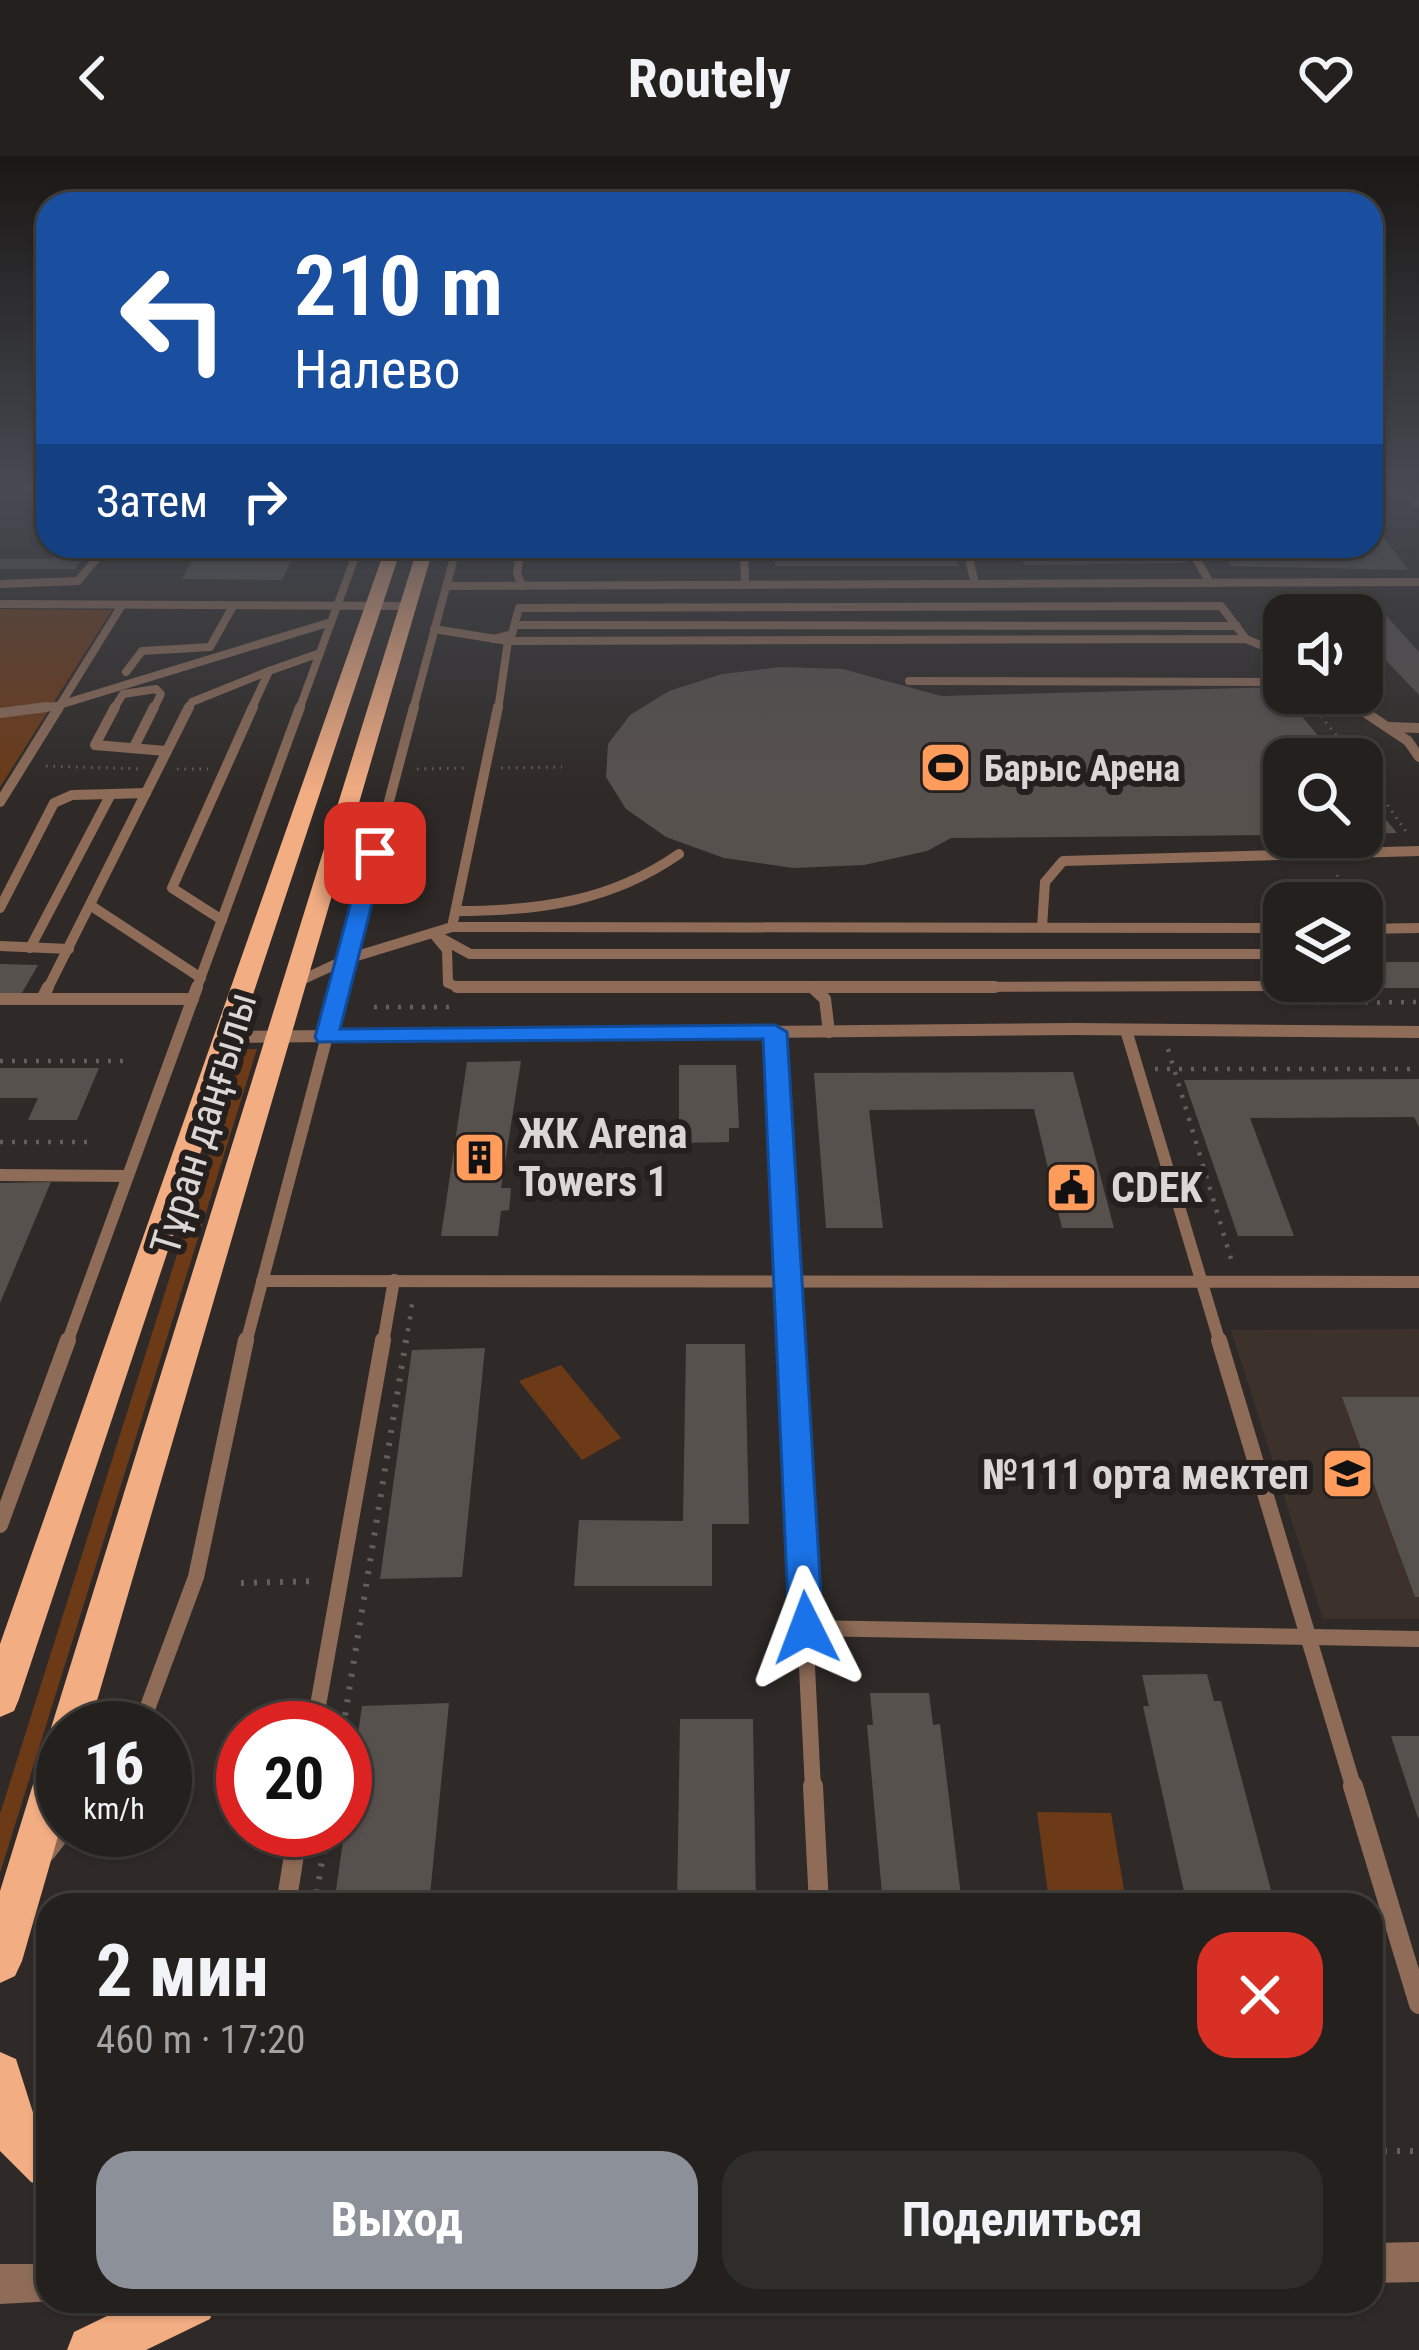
<!DOCTYPE html>
<html lang="ru">
<meta charset="utf-8">
<style>
:root{--surface:#23201d;--page:#2f2d2a;--text:#f1f3f6;--muted:#a3a3a4;--line:#403e3b;--accent:#8c9099}
body{margin:0;font-family:"Roboto Condensed",sans-serif;background:var(--page);color:var(--text);height:100vh;display:flex;flex-direction:column;font-size:45px;white-space:nowrap}
*{box-sizing:border-box;margin:0}
p{font-size:39px;color:var(--muted)}
.icon{flex:none;width:66px;height:66px;fill:none;stroke:currentColor;stroke-width:2;stroke-linecap:round;stroke-linejoin:round}
.map{position:relative;flex:1;overflow:hidden}
.drawer{position:absolute;left:36px;top:1737px;width:1347px;height:420px;display:flex;flex-direction:column;background:var(--surface);border-radius:36px;box-shadow:0 3px 9px #0004,0 0 0 3px var(--line)}
.drawer>*{flex:none}
.top-card{position:absolute;left:36px;top:36px;width:1347px;height:366px;border-radius:36px;box-shadow:0 3px 9px #0004,0 0 0 3px var(--line);background:#1a4fa0;color:#fff;overflow:hidden}
.buttons{position:absolute;left:1263px;top:438px;display:grid;gap:24px}
.buttons a{display:grid;place-items:center;width:120px;height:120px;border-radius:24px;background:var(--surface);box-shadow:0 3px 9px #0004,0 0 0 3px var(--line);font-size:60px}
.speed{position:absolute;left:36px;top:1545px;display:flex;gap:24px;font-size:60px;font-weight:700;text-align:center}
.speed>*{display:grid;place-content:center;width:156px;height:156px;border-radius:50%;background:var(--surface);box-shadow:0 3px 9px #0004,0 0 0 3px var(--line);line-height:1}
.speed small{font-size:30px;font-weight:400}
.speed .limit{border:18px solid #d22;background:#fff;color:#111}
.pin{position:absolute;display:grid;place-items:center;width:102px;height:102px;color:#fff;margin:-51px;border-radius:24px;box-shadow:0 6px 18px #0006}
.me{position:absolute;width:132px;margin:-66px;rotate:357deg;stroke-linejoin:round;filter:drop-shadow(0 0 9px #0008)}
.turn{display:flex;align-items:center;gap:42px;height:252px;padding:0 60px;font-size:54px}
.turn .icon{width:156px;height:156px;stroke-width:2.5}
.turn b{display:block;font-size:84px;line-height:102px}
.then{display:flex;align-items:center;height:114px;padding:0 60px;background:#0003;gap:24px;font-size:45px}
.round{display:grid;place-items:center;flex:none;width:126px;height:126px;border-radius:36px;background:var(--page)}
.headline{display:flex;align-items:center;justify-content:space-between;height:204px;padding:0 60px}
h1{font-size:72px;font-weight:700;line-height:90px}
.action{display:flex;gap:24px;margin-top:auto;padding:24px 60px}
.action a{flex:1;height:138px;border-radius:36px;background:var(--accent);color:#fff;font-size:48px;font-weight:700;line-height:138px;text-align:center}
.action a+a{background:var(--page);color:var(--text)}
header{display:flex;justify-content:space-between;align-items:center;height:156px;padding:0 60px;background:var(--surface);font-size:54px;font-weight:700}
.map>svg:first-child{display:block}
.built{fill:#3c312b}
.green{fill:#6d3a17}
.building{fill:#57514e}
.lines{fill:none;stroke-linecap:round;stroke-linejoin:round}
.path-far2{stroke:#645f5d;stroke-width:3;stroke-dasharray:1.5 6;stroke-linecap:butt}
.path-far1{stroke:#645f5d;stroke-width:4.5;stroke-dasharray:3 9;stroke-linecap:butt}
.path{stroke:#645f5d;stroke-width:6;stroke-dasharray:3 10;stroke-linecap:butt}
.service-far4{stroke:#8e6c58;stroke-width:8}
.service-far3{stroke:#8e6c58;stroke-width:10}
.service-far2{stroke:#8e6c58;stroke-width:12}
.service-far1{stroke:#8e6c58;stroke-width:16}
.service{stroke:#8e6c58;stroke-width:20}
.minor{fill:#8e6c58;fill-rule:evenodd}
.primary{fill:#f3ad83;fill-rule:evenodd}
.route{fill:#1a73e8;stroke:#114b97;stroke-width:3}
.labels{text-anchor:middle;stroke-width:12;stroke-linejoin:round;paint-order:stroke}
.far-poi-label{font-size:36px;font-weight:bold;fill:#dad7d5;stroke:#25201e;text-anchor:start}
.street-label{font-size:42px;fill:#dad7d5;stroke:#25201e}
.poi-label{font-size:42px;font-weight:bold;fill:#dad7d5;stroke:#25201e;text-anchor:start}
</style>
<header><svg class="icon" aria-label="back" viewBox="0 0 24 24"><path d="M15 5l-7 7 7 7"/></svg>Routely<svg class="icon" aria-label="heart" viewBox="0 0 24 24"><path d="M12 20l-8-8c-3-5 5-10 8-4 3-6 11-1 8 4z"/></svg></header>
<div class="map">
<svg width="1419" height="2194" viewBox="0 0 1419 2194">
<rect width="100%" height="100%" fill="#2f2a27"/>
<polygon class="built" points="1419,1173 1419,1463 1323,1463 1231,1174"/>
<g class="green">
<polygon points="0,453 112,454 0,631"/>
<polygon points="242,893 257,893 0,1717 0,1658"/>
<polygon points="561,1209 621,1282 582,1304 519,1225"/>
<polygon points="1037,1656 1111,1657 1126,1746 1049,1745"/>
</g>
<g class="building">
<polygon points="1371,364 1408,414 1231,410 1218,390 1273,390 1284,403 1365,403 1357,390 1371,390"/>
<polygon points="61,390 90,390 75,413 0,413 0,403 52,403"/>
<polygon points="542,390 593,390 592,405 540,405"/>
<polygon points="774,390 800,390 800,398 925,398 923,391 955,391 959,410 775,410"/>
<polygon points="1147,390 1178,390 1188,407 1024,409 1020,398 1151,396"/>
<polygon points="195,400 293,400 282,424 182,423"/>
<polygon points="1371,443 1419,496 1419,539 1362,479 1362,459 1343,459 1329,444"/>
<polygon points="781,511 843,513 941,540 1278,531 1337,603 1284,603 1284,679 951,682 927,695 864,709 793,712 724,702 666,681 626,653 606,621 608,588 630,559 669,535 722,518"/>
<polygon points="1362,634 1397,677 1362,678"/>
<polygon points="1362,806 1419,806 1419,832 1365,832"/>
<polygon points="0,808 38,809 22,837 0,837"/>
<polygon points="521,905 501,1032 511,1032 509,1054 501,1055 498,1080 441,1080 467,906"/>
<polygon points="679,909 736,909 739,972 729,972 729,986 679,987"/>
<polygon points="0,912 99,912 77,964 28,964 38,942 0,942"/>
<polygon points="1073,916 1114,1072 1062,1072 1034,953 869,954 883,1072 826,1072 814,917"/>
<polygon points="1419,923 1419,971 1414,961 1250,962 1294,1080 1238,1080 1184,924"/>
<polygon points="51,1026 0,1147 0,1027"/>
<polygon points="686,1188 745,1188 749,1368 712,1368 712,1430 574,1430 579,1364 683,1365"/>
<polygon points="485,1192 462,1421 380,1423 412,1194"/>
<polygon points="1342,1241 1419,1241 1419,1441 1415,1441"/>
<polygon points="1207,1518 1214,1545 1221,1545 1275,1749 1187,1749 1143,1550 1149,1550 1142,1519"/>
<polygon points="870,1537 929,1537 933,1569 940,1568 962,1749 883,1749 867,1569 873,1569"/>
<polygon points="449,1547 429,1749 334,1749 362,1550"/>
<polygon points="680,1563 753,1563 756,1749 677,1749"/>
<polygon points="1391,1580 1419,1580 1419,1662 1418,1662"/>
</g>
<g class="lines">
<g class="path-far2">
<polyline points="1302,537 1356,603"/>
<polyline points="46,610 142,613"/>
<polyline points="501,612 562,611"/>
<polyline points="1362,612 1407,677"/>
<polyline points="177,613 208,613"/>
<polyline points="417,613 466,612"/>
<polyline points="1323,747 1340,715"/>
</g>
<g class="path-far1">
<polyline points="1317,847 1419,846"/>
<polyline points="374,851 453,851"/>
<polyline points="1168,893 1232,1106"/>
<polyline points="0,905 129,905"/>
<polyline points="1155,913 1419,913"/>
<polyline points="0,986 96,986"/>
<polyline points="406,1187 413,1142"/>
</g>
<g class="path">
<polyline points="241,1427 319,1425"/>
<polyline points="343,1572 406,1184"/>
<polyline points="315,1749 327,1674"/>
<polyline points="1371,1995 1419,1995"/>
</g>
<g class="service-far4">
<polyline points="1371,332 1401,335 1419,348"/>
<polyline points="521,390 517,417 522,430"/>
<polyline points="744,390 745,429"/>
<polyline points="966,390 975,428"/>
<polyline points="1189,390 1210,427"/>
<polyline points="0,428 78,425 107,390"/>
<polyline points="447,430 1419,426"/>
<polyline points="0,448 408,450"/>
<polyline points="517,469 1237,470"/>
<polyline points="434,473 508,485 498,554"/>
<polyline points="493,483 512,478 519,452 1221,450 1246,483"/>
<polyline points="508,485 1246,483 1284,499"/>
<polyline points="126,516 142,495 210,491 233,450"/>
<polyline points="909,525 1284,526"/>
<polyline points="1335,537 1361,554"/>
<polyline points="23,554 56,550 331,466"/>
<polyline points="57,554 122,449"/>
<polyline points="113,554 123,538 156,533 161,538 153,554"/>
<polyline points="188,554 192,546 269,515"/>
<polyline points="251,554 269,515 320,497"/>
<polyline points="299,554 359,390"/>
<polyline points="413,554 457,390"/>
</g>
<g class="service-far3">
<polyline points="115,551 95,589 166,595"/>
<polyline points="1357,551 1408,585 1419,601"/>
<polyline points="0,557 47,551"/>
<polyline points="1388,571 1419,572"/>
<polyline points="134,591 154,551"/>
<polyline points="111,638 146,637"/>
<polyline points="0,646 59,551"/>
<polyline points="93,751 201,822"/>
<polyline points="0,752 54,647 72,639 111,638 30,792"/>
<path d="M456,755C538,755 610,746 679,698"/>
<polyline points="222,764 172,732 253,551"/>
<polyline points="452,771 1284,772"/>
<polyline points="1042,771 1045,726 1063,705 1419,695"/>
<polyline points="1362,773 1419,772"/>
<polyline points="433,777 447,794 448,827 460,832 1312,830 1318,825"/>
<polyline points="441,782 470,798 1284,798"/>
<polyline points="0,790 69,793"/>
<polyline points="295,827 347,803 452,771 498,551"/>
<polyline points="47,834 189,551"/>
<polyline points="196,834 300,551"/>
<polyline points="339,834 414,551"/>
</g>
<g class="service-far2">
<polyline points="457,831 995,831"/>
<polyline points="812,831 825,843 829,876"/>
<polyline points="0,843 193,843"/>
<polyline points="42,843 48,831"/>
<polyline points="1126,874 1220,1187"/>
<polyline points="775,876 791,1187"/>
<polyline points="229,881 1074,873 1419,876"/>
<polyline points="0,1019 127,1020"/>
<polyline points="262,1125 1419,1126"/>
<polyline points="67,1187 197,831"/>
<polyline points="246,1187 340,831"/>
<polyline points="383,1187 394,1124"/>
</g>
<g class="service-far1">
<polyline points="791,1184 813,1633"/>
<polyline points="1219,1184 1354,1633"/>
<polyline points="0,1369 68,1184"/>
<polyline points="806,1472 1419,1483"/>
<polyline points="140,1572 196,1421 246,1184"/>
<polyline points="314,1572 383,1184"/>
</g>
<g class="service">
<polyline points="813,1630 819,1749"/>
<polyline points="1353,1630 1419,1848"/>
<polyline points="46,1696 63,1674"/>
<polyline points="286,1749 298,1674"/>
</g>
<g class="minor">
<polygon points="1419,2086 1419,2126 1371,2127 1371,2087"/>
<polygon points="0,2108 48,2108 48,2145 55,2145 0,2148"/>
</g>
<g class="primary">
<polygon points="386,390 402,390 19,1543 14,1555 0,1561 0,1488"/>
<polygon points="418,390 434,390 89,1572 63,1572 63,1663 22,1805 15,1820 0,1827 0,1735 43,1596 54,1581 51,1572"/>
<polygon points="0,1896 16,1903 36,1966 48,1977 48,2033 31,2026 0,1995"/>
<polygon points="138,2145 217,2145 210,2163 146,2194 67,2194 74,2176"/>
</g>
</g>
<linearGradient id="sky" x2="0" y2="1"><stop stop-color="#1a1715"/><stop offset="0.52" stop-color="#474a52"/><stop offset="1" stop-color="#474a52" stop-opacity="0"/></linearGradient>
<rect width="1419" height="638" fill="url(#sky)"/>
<polygon class="route" points="375,691 385,697 340,873 775,869 787,876 823,1472 818,1482 806,1487 794,1482 789,1472 763,883 318,886 315,881 364,697"/>
<defs>
<symbol id="stadium-square" viewBox="-11 -11 22 22"><rect x="-9" y="-9" width="18" height="18" rx="4" fill="#ff9b5b" stroke="#25201e"/><path d="M0-5a6.5 5 0 1 0 0 10a6.5 5 0 1 0 0-10ZM-3.5-1.8h7v3.6h-7Z" fill="#111"/></symbol>
<symbol id="building-square" viewBox="-11 -11 22 22"><rect x="-9" y="-9" width="18" height="18" rx="4" fill="#ff9b5b" stroke="#25201e"/><path d="M-4-6H4V6H1V3H-1V6H-4ZM-2.5-4.3h1.7v1.8h-1.7ZM.8-4.3h1.7v1.8H.8ZM-2.5-1h1.7V.8h-1.7ZM.8-1h1.7V.8H.8Z" fill="#111"/></symbol>
<symbol id="civic-square" viewBox="-11 -11 22 22"><rect x="-9" y="-9" width="18" height="18" rx="4" fill="#ff9b5b" stroke="#25201e"/><path d="M-.6-6.5H3V-4.5H.6V-3L4-1V1h2V6H-6V1h2V-1L-.6-3ZM-1.2 2.5V6h2.4V2.5Z" fill="#111"/></symbol>
<symbol id="school-square" viewBox="-11 -11 22 22"><rect x="-9" y="-9" width="18" height="18" rx="4" fill="#ff9b5b" stroke="#25201e"/><path d="M0-5L7-2L0 1L-7-2ZM-4 1L0 2.5L4 1V4Q0 6-4 4Z" fill="#111"/></symbol>
</defs>
<g fill-rule="evenodd">
<use href="#stadium-square" x="916" y="582" width="59" height="59"/>
<use href="#building-square" x="450" y="972" width="59" height="59"/>
<use href="#civic-square" x="1042" y="1002" width="59" height="59"/>
<use href="#school-square" x="1318" y="1288" width="59" height="59"/>
</g>
<g class="labels">
<g class="far-poi-label">
<text x="984" y="625">Барыс Арена</text>
</g>
<g class="street-label">
<text transform="translate(203 967) rotate(-73)" y="15">Тұран даңғылы</text>
</g>
<g class="poi-label">
<text x="518" y="992">ЖК Arena<tspan x="518" dy="48">Towers 1</tspan></text>
<text x="1111" y="1046">CDEK</text>
<text x="1309" y="1333" text-anchor="end">№111 орта мектеп</text>
</g>
</g>
</svg>
<div class="buttons">
<a><svg class="icon" aria-label="sound" viewBox="0 0 24 24"><path d="M4 9h4l5-4v14l-5-4H4zM17 9q2 3 0 6"/></svg></a>
<a><svg class="icon" aria-label="search" viewBox="0 0 24 24"><circle cx="10" cy="10" r="6"/><path d="M15 15l6 6"/></svg></a>
<a><svg class="icon" aria-label="layers" viewBox="0 0 24 24"><path d="M12 4l9 5-9 5-9-5zM3 14l9 5 9-5"/></svg></a>
</div>
<div class="speed"><div>16<small>km/h</small></div><div class="limit">20</div></div>
<div class="pin" style="left:375px;top:697px;background:#d93025"><svg class="icon" aria-label="arrive" viewBox="0 0 24 24"><path d="M6 21V4h12l-3 4 3 4H6"/></svg></div>
<svg class="me" style="left:806px;top:1472px" viewBox="-20 -20 40 40"><path d="M0-17L14 15 0 8-14 15z" fill="#1a73e8" stroke="#fff" stroke-width="4"/></svg>
<div class="top-card">
<div class="turn"><svg class="icon" aria-label="left" viewBox="0 0 24 24"><path d="M17 20v-9H6M10 6l-5 5 5 5"/></svg><div><b>210 m</b>Налево</div></div>
<div class="then">Затем<svg class="icon" aria-label="right" viewBox="0 0 24 24"><path d="M7 20v-9h11M14 6l5 5-5 5"/></svg></div>
</div>
<section class="drawer">
<div class="headline"><div><h1>2 мин</h1><p>460 m · 17:20</p></div><a class="round" style="background:#d93025;color:#fff"><svg class="icon" aria-label="close" viewBox="0 0 24 24"><path d="M6 6l12 12M18 6L6 18"/></svg></a></div>
<div class="action"><a>Выход</a><a>Поделиться</a></div>
</section>
</div>
